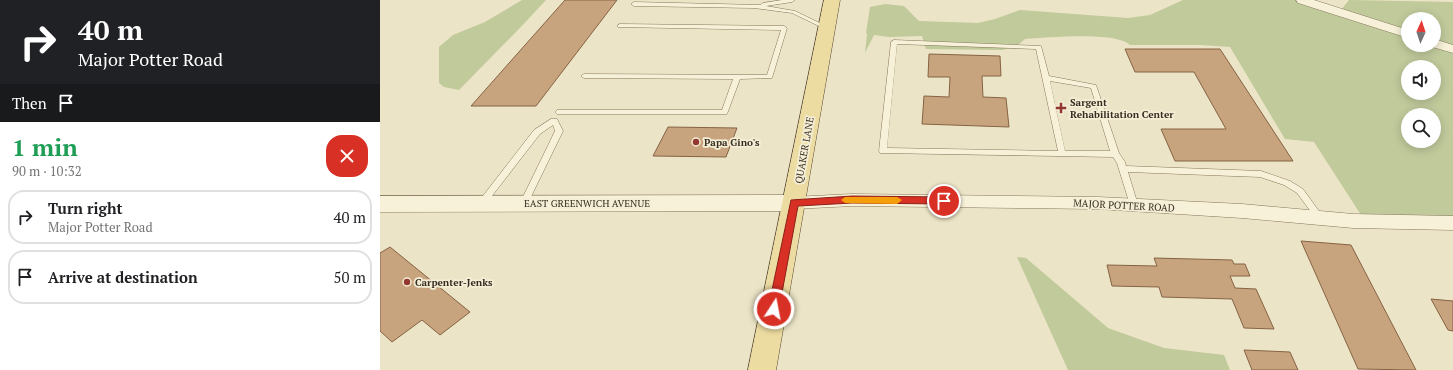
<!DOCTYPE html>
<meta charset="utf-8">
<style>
:root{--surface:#fff;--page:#f2f2f2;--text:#202124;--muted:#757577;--line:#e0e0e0}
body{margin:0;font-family:"PT Serif",serif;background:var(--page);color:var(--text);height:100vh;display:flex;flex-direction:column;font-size:15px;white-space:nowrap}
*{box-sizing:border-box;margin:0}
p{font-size:13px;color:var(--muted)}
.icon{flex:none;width:22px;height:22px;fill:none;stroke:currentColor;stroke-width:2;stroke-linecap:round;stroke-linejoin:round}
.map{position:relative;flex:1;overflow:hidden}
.details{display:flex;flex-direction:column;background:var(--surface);width:380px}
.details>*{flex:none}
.guide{background:#202124;color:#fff;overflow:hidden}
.needle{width:26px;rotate:3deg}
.buttons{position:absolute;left:1021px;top:12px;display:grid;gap:8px}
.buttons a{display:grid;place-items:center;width:40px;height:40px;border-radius:50%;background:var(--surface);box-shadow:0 2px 10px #0003;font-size:20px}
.pin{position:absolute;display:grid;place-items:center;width:34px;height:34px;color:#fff;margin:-17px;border:2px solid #fff;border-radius:50%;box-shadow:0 1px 4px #0007}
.me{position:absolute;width:44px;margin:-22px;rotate:11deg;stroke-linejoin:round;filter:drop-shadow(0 0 3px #0008)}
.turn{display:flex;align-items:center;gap:14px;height:84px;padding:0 12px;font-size:18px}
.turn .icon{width:52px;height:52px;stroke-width:2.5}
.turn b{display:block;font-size:28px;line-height:34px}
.then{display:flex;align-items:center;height:38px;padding:0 12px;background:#0003;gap:8px;font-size:15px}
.round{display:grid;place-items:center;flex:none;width:42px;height:42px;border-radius:16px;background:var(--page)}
.summary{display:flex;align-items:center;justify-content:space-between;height:68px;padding:0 12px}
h1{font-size:24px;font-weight:600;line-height:30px;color:#1e9e55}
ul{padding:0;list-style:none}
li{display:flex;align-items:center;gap:12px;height:54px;margin:0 8px 6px;padding:0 4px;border:2px solid var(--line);border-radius:16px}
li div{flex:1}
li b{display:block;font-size:15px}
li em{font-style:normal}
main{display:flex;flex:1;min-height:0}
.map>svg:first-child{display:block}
.green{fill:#c0ca9b;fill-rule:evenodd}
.building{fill:#c8a47e;stroke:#856344}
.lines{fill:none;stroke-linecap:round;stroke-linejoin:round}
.service-casing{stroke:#87775d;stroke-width:1}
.minor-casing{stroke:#87775d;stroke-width:1}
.tertiary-casing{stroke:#87775d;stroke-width:1}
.primary-casing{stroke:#554531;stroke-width:1}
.service{fill:#f7f1d9;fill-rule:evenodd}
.minor{fill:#f7f1d9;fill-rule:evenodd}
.tertiary{fill:#f7f1d9;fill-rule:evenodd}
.primary{fill:#eddca1;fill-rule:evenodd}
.route{fill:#d93025;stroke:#8d1f18}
.slow{fill:#f59e0b}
.poi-dot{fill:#923830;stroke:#f4eed6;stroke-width:1.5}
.labels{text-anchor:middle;stroke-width:3.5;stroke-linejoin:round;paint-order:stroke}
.poi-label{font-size:10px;font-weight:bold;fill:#382d20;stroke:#f4eed6;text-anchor:start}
.street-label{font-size:10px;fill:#382d20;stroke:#f4eed6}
</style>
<main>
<section class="details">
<div class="guide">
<div class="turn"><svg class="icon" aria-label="right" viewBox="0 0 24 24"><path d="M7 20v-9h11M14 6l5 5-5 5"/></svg><div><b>40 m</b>Major Potter Road</div></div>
<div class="then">Then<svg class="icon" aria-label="arrive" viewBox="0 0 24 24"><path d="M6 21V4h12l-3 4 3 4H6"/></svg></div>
</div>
<div class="summary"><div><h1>1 min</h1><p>90 m · 10:32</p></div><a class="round" style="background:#d93025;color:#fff"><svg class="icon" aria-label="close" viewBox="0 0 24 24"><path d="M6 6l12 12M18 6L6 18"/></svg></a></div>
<ul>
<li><svg class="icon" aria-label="right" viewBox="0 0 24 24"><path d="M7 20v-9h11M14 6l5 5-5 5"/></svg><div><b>Turn right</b><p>Major Potter Road</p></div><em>40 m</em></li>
<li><svg class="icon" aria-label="arrive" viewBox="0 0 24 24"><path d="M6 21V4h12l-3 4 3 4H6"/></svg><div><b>Arrive at destination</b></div><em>50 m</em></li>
</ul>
</section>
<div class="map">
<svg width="1073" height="370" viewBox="0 0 1073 370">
<rect width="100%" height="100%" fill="#ece4c6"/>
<g class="green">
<path d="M142,0H166C138,31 108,60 79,90L64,87L59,83V47L73,35L105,22Z"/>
<path d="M803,0H930L961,10L969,0L1073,2V221L983,218L934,142L905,139L850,47L821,45H750C735,31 667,38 645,39L638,45L622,50L546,49L542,36L509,37L494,35L485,53L487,34L486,33L490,7L505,4L524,6L539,21L598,23L615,19L640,10L748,18L770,15ZM1028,19H1054V45H1028ZM1028,67H1054V93H1028ZM1028,115H1054V141H1028Z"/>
<polygon points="637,257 646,258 728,328 784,348 844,355 850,370 688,370"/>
</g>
<g class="building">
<polygon points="185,0 237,0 156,106 91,106"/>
<polygon points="745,49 840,49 913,161 795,161 781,129 846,129 814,72 755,72"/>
<polygon points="549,54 620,56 621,76 602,76 603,97 626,98 629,127 542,124 544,96 569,97 570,77 548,77"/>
<polygon points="288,127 357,128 346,157 273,156"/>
<polygon points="921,241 971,245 1036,370 978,369"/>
<polygon points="10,247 90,312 60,335 42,320 12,342 0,331 0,253"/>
<polygon points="774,258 852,260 854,264 865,264 870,276 850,276 855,288 876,289 894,329 864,328 852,299 782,297 779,287 732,286 727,265 777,266"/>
<polygon points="1051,299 1073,301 1073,331 1068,330"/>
<polygon points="864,350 910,352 918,370 872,370"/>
</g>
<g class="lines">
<defs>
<g id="service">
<polygon points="402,0 415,0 412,2 386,6 415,11 450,28 447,30 445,29 412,13 374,8 254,6 251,4 254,2 380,5 383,3"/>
<polygon points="240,24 404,26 407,28 392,78 360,79 347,114 177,114 175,112 177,110 342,110 353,79 204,78 201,76 204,74 387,75 401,30 238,27 238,25"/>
<path d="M514,40L661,46L669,76L716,85L739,153L745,162L746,166L881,171L910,181L923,189L944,218L943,220H937L917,193L904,185L880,177L748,172L758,205L757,207H751L750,205L737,163L733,157L500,153L499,151L511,42ZM517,44L656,49L678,151L507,148ZM670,81L711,88L730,151H685Z"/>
<polygon points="171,119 177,119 183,131 147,205 141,205 140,203 175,131 173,125 160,134 105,205 99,205 98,203 99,201 154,130"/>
</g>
<g id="minor">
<polygon points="916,0 934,0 1028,30 1028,38 918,3"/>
<polygon points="1054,39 1073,45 1073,53 1049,46 1054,45"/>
<polygon points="472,194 718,197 862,204 973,214 1073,216 1073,230 973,228 862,218 718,209 472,206 414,209 408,208 405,203 408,198 414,197"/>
</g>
<polygon id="tertiary" points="414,195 422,197 425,203 422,209 414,211 0,212 0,196"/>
<polygon id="primary" points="444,0 460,0 396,370 368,370"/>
</defs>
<use href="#service" class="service-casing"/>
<use href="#minor" class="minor-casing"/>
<use href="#tertiary" class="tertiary-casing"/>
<use href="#primary" class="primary-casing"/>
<use href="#service" class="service"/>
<use href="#minor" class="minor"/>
<use href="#tertiary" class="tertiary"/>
<use href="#primary" class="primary"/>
</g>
<polygon class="route" points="472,196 564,197 568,201 564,204 472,203 418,206 399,309 397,313 390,313 388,309 411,200"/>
<polygon class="slow" points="465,197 517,197 522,200 517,204 465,203 461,200"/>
<g class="poi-dot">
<path d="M679 102h4v4h4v4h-4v4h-4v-4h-4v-4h4z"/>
<circle cx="316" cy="142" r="4"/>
<circle cx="27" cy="282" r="4"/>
</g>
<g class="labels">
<g class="poi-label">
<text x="690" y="106">Sargent<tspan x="690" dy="12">Rehabilitation Center</tspan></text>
<text x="324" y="146">Papa Gino's</text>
<text x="35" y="286">Carpenter-Jenks</text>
</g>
<g class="street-label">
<text transform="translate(424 150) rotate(-80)" y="4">QUAKER LANE</text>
<text x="207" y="207">EAST GREENWICH AVENUE</text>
<text transform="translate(744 205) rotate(3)" y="4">MAJOR POTTER ROAD</text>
</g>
</g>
</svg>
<div class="buttons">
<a><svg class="needle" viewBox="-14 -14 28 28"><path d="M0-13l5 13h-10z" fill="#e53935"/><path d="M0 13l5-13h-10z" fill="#757577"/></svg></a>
<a><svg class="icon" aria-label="sound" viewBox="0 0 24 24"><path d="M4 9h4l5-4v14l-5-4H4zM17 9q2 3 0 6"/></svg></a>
<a><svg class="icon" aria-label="search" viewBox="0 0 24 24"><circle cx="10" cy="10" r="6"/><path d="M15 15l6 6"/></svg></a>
</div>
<div class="pin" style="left:564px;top:201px;background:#d93025"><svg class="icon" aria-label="arrive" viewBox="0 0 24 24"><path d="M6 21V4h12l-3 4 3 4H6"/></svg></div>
<svg class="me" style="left:394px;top:309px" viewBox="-20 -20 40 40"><circle r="17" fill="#d93025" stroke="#fff" stroke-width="3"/><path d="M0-11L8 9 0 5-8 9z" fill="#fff"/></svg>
</div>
</main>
